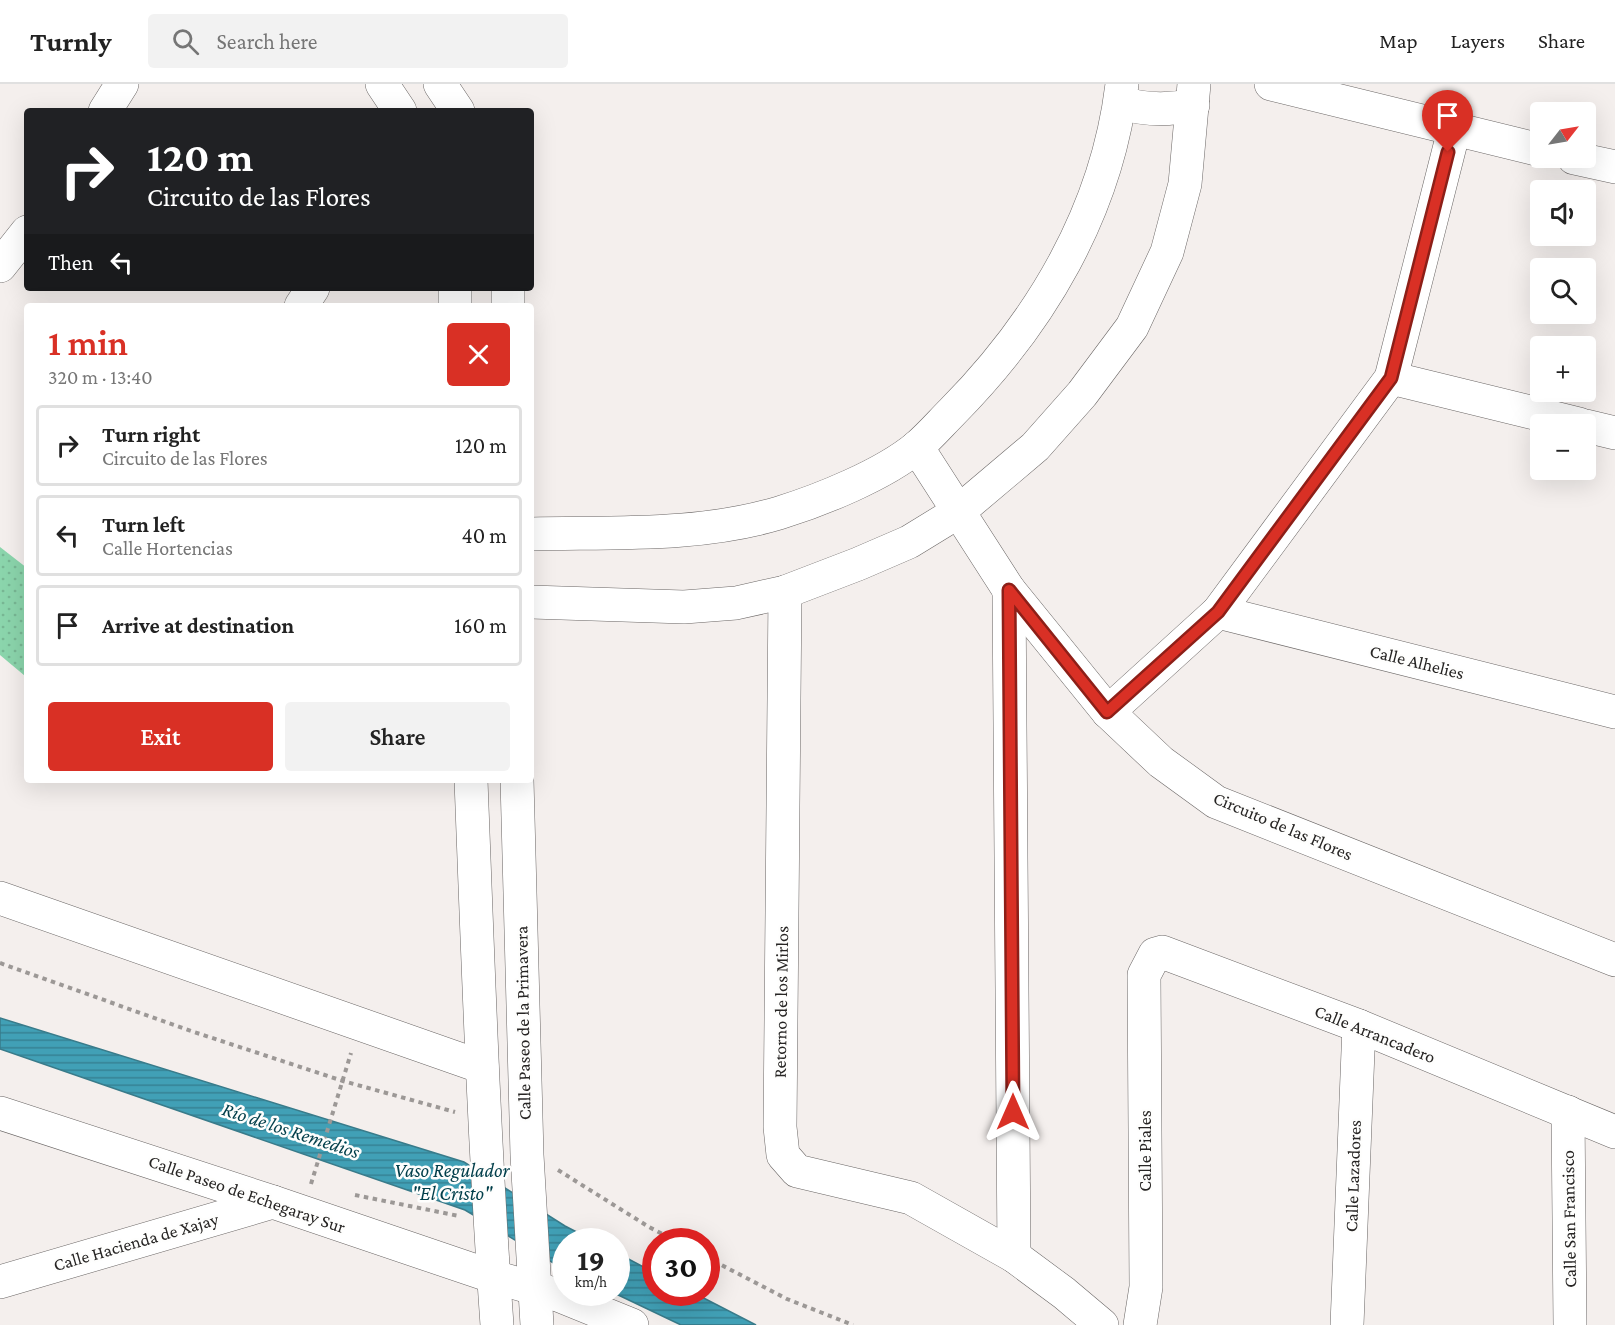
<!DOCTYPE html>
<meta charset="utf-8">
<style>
:root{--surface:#fff;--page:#f2f2f2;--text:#222;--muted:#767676;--line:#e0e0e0;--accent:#d93025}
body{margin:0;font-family:"Crimson Pro",serif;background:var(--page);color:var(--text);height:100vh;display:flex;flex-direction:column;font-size:22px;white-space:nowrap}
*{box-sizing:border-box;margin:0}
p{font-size:20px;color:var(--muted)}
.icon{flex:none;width:33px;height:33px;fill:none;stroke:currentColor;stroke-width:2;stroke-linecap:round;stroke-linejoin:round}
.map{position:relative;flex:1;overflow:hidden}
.sheet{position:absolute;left:24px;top:219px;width:510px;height:480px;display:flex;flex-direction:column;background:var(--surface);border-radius:6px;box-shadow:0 6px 24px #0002}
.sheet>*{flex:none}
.hud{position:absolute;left:24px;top:24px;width:510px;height:183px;border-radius:6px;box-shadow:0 6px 24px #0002;background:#202124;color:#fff;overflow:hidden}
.needle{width:39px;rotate:59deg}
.buttons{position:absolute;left:1530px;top:18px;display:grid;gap:12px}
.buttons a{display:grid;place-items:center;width:66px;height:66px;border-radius:6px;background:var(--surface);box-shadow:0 6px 24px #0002;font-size:30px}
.speed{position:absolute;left:552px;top:1144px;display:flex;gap:12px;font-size:30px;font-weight:700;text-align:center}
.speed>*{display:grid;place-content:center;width:78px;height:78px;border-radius:50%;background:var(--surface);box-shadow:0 6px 24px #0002;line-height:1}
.speed small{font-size:15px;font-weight:400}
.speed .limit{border:9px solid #d22;background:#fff;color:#111}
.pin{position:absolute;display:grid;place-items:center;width:51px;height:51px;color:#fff;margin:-62px -26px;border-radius:50% 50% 50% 0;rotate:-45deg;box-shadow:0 0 6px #0007}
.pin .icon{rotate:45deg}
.me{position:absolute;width:66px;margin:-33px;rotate:0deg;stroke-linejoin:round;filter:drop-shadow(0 0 4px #0008)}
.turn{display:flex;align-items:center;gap:21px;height:126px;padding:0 24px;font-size:27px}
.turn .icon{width:78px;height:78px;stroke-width:2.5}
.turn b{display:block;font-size:42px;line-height:51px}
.then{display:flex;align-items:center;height:57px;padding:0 24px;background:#0003;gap:12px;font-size:22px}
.round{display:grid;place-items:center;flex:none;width:63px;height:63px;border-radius:6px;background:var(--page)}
.summary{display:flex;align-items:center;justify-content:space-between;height:102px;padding:0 24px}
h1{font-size:36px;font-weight:600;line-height:45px;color:var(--accent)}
.primary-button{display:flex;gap:12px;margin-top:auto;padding:12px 24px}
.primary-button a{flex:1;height:69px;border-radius:6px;background:var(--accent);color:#fff;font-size:24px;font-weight:600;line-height:69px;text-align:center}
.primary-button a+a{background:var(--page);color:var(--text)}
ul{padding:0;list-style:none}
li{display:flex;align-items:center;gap:18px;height:81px;margin:0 12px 9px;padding:0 12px;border:3px solid var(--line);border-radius:6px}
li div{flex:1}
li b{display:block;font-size:22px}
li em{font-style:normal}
header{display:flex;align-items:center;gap:36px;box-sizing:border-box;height:84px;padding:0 30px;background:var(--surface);border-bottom:2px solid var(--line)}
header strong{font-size:28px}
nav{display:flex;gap:33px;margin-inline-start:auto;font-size:21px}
.search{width:420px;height:54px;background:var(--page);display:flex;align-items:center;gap:15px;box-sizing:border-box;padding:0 21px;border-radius:6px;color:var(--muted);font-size:22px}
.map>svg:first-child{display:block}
.park{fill:url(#park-dots)}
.water{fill:url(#water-rules);stroke:#397b8a;stroke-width:1.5}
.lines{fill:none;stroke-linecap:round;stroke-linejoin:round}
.minor-casing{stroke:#6a6665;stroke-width:34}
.tertiary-casing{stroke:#6a6665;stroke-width:34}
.path{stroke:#9c9896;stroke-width:4;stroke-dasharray:4.5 4.5;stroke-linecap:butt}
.minor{stroke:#fff;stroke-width:33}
.tertiary{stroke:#fff;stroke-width:33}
.route-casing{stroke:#8d1f18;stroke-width:15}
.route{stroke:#d93025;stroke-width:10}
.labels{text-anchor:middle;stroke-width:5;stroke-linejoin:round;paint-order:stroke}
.street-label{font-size:18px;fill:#272524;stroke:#fefefd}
.water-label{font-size:20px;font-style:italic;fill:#013e4a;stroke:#fefefd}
</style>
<header>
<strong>Turnly</strong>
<div class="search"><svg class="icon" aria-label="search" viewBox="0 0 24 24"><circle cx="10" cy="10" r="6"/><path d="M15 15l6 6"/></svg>Search here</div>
<nav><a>Map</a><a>Layers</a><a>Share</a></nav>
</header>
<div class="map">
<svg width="1615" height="1241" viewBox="0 0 1615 1241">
<defs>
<pattern id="park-dots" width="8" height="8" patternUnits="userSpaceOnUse" patternTransform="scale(1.5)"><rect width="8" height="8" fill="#8bd5ac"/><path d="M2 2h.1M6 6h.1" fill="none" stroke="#78b794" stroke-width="1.8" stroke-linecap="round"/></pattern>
<pattern id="water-rules" width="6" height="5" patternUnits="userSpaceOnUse" patternTransform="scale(1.5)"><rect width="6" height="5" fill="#41a0b6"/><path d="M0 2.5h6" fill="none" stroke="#368294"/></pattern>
</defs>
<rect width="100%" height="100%" fill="#f4efed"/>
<polygon class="park" points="0,463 27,484 27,591 25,592 0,571"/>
<g class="water">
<polygon points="0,934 464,1078 565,1142 596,1158 566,1158 565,1186 465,1126 0,965"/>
<polygon points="617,1169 655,1189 656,1209 694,1209 756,1241 681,1241 614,1209 616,1209"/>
</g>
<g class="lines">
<defs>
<g id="minor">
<polyline points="1271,0 1540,66"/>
<path d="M1120,19C1145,26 1167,27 1193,21"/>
<polyline points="105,27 122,0"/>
<polyline points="1574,74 1615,83"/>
<polyline points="0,182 27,148"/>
<polyline points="301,222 313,204"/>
<polyline points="1391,294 1579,340"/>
<polyline points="1586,342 1615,349"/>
<polyline points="917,363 1009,506 1108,628 1161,678 1216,718 1615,876"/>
<path d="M531,450C613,448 699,453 779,429C821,416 883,391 917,363C930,352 941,339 952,328C1041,238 1107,127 1122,0"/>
<polyline points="1009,506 1014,1172"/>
<polyline points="785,508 780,1043 783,1071 797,1087 911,1114 1014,1172 1064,1209 1102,1241"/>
<polyline points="531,518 684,523 736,519 785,508 858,480 909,458 958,428 1035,363 1082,310 1132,243 1167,168 1185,100 1194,0"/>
<polyline points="1218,528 1615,628"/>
<polyline points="1108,628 1218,528 1391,294 1454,46"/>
<polyline points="1568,1028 1570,1241"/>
<polyline points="0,1029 273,1118 494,1193 558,1211 632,1241"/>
<polyline points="0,1198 273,1118"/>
<polyline points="1140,1241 1146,1203 1144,891 1155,870 1162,868 1359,942 1615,1048"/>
<polyline points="1347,1241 1359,942"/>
</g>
<g id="tertiary">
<polyline points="382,0 400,27"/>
<polyline points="440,0 458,27"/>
<polyline points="455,204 455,222"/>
<polyline points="508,204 508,222"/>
<path d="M471,696C478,878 484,1059 497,1241"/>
<polyline points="517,696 527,1071 537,1241"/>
<polyline points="0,814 482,983"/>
</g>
</defs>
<use href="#minor" class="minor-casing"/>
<use href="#tertiary" class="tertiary-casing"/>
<g class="path">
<polyline points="0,879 191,947 343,997 455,1028"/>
<polyline points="558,1086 649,1143 678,1158"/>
<polyline points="311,1100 351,969"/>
<polyline points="355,1111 459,1132"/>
<polyline points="706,1173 787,1215 853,1241"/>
</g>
<use href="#minor" class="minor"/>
<use href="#tertiary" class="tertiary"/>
</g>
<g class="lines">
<defs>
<polyline id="route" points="1013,1028 1009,506 1107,628 1218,528 1391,294 1448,68"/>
</defs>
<use href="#route" class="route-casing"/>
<use href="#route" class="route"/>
</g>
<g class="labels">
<g class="street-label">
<text transform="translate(1417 578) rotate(14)" y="6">Calle Alhelies</text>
<text transform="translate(1283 742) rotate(23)" y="6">Circuito de las Flores</text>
<text transform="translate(781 918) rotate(-89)" y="6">Retorno de los Mirlos</text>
<text transform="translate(523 939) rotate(-91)" y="6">Calle Paseo de la Primavera</text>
<text transform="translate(1375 950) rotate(22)" y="6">Calle Arrancadero</text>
<text transform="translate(1145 1067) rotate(-90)" y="6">Calle Piales</text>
<text transform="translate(1353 1092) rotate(-88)" y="6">Calle Lazadores</text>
<text transform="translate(247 1110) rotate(19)" y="6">Calle Paseo de Echegaray Sur</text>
<text transform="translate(1569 1135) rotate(-91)" y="6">Calle San Francisco</text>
<text transform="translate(136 1158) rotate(-16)" y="6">Calle Hacienda de Xajay</text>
</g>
<g class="water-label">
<text transform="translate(291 1046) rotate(18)" y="7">Río de los Remedios</text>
<text x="452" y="1093">Vaso Regulador<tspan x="452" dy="23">"El Cristo"</tspan></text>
</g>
</g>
</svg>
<div class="buttons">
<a><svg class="needle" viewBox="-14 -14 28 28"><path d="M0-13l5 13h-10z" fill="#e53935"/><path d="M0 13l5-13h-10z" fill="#767676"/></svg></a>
<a><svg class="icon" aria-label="sound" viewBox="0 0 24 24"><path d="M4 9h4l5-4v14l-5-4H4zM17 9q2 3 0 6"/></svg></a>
<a><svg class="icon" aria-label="search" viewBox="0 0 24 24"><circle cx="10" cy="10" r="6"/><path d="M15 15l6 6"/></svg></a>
<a>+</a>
<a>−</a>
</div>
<div class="speed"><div>19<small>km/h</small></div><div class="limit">30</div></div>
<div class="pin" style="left:1448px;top:68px;background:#d93025"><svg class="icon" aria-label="arrive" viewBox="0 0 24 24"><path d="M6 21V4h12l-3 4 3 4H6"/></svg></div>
<svg class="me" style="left:1013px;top:1028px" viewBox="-20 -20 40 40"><path d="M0-17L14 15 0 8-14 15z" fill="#d93025" stroke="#fff" stroke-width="4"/></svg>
<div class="hud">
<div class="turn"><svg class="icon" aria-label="right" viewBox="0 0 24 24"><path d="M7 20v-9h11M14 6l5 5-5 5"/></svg><div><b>120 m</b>Circuito de las Flores</div></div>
<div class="then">Then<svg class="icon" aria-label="left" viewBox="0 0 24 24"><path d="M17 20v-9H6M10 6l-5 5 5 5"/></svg></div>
</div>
<section class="sheet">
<div class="summary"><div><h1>1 min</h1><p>320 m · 13:40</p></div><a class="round" style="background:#d93025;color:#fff"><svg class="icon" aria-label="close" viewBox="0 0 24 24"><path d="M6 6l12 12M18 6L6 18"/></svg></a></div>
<ul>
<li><svg class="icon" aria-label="right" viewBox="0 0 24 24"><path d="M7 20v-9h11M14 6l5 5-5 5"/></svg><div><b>Turn right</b><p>Circuito de las Flores</p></div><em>120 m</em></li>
<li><svg class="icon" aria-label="left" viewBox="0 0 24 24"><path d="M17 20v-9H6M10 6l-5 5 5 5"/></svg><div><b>Turn left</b><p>Calle Hortencias</p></div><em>40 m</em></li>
<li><svg class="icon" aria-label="arrive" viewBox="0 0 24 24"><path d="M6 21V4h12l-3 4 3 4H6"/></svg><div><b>Arrive at destination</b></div><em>160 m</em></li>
</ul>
<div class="primary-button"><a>Exit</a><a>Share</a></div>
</section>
</div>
